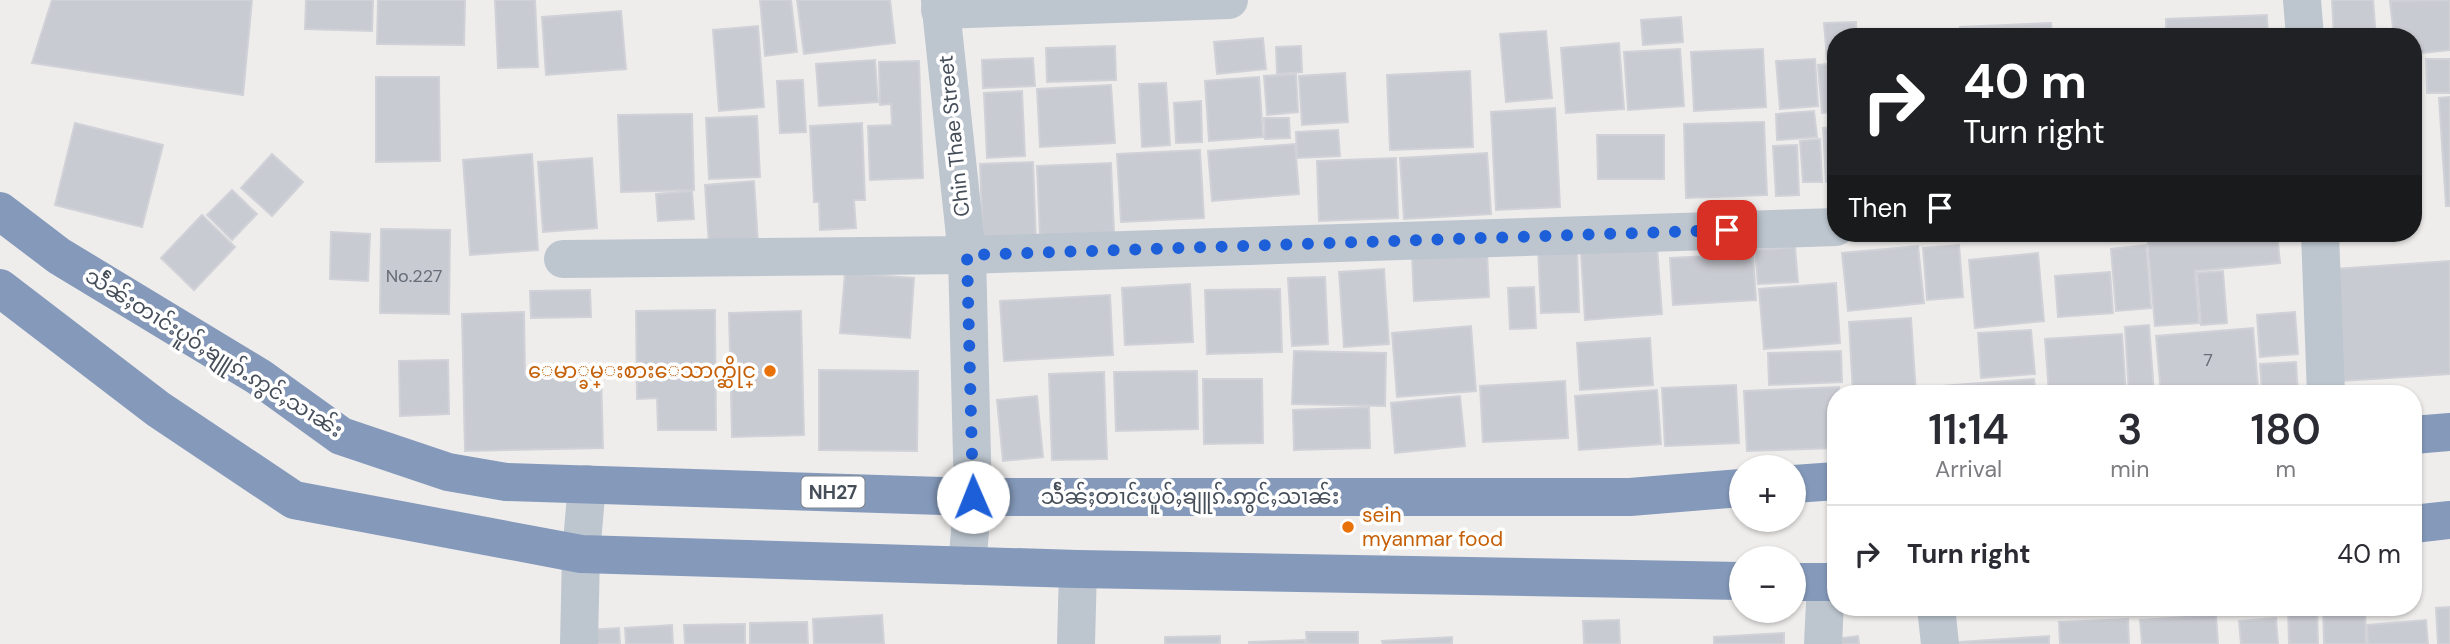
<!DOCTYPE html>
<meta charset="utf-8">
<style>
:root{--surface:#fff;--page:#f7f7f7;--text:#2b2b33;--muted:#7c7c81;--line:#e1e1e2}
body{margin:0;font-family:"DM Sans","Noto Sans Myanmar",sans-serif;background:var(--page);color:var(--text);height:100vh;display:flex;flex-direction:column;font-size:26px;white-space:nowrap}
*{box-sizing:border-box;margin:0}
p{font-size:23px;color:var(--muted)}
.icon{flex:none;width:38px;height:38px;fill:none;stroke:currentColor;stroke-width:2;stroke-linecap:round;stroke-linejoin:round}
.map{position:relative;flex:1;overflow:hidden}
.side{position:absolute;left:1827px;top:385px;width:595px;height:231px;display:flex;flex-direction:column;background:var(--surface);border-radius:28px;box-shadow:0 2px 5px #0004}
.side>*{flex:none}
.banner{position:absolute;left:1827px;top:28px;width:595px;height:214px;border-radius:28px;box-shadow:0 2px 5px #0004;background:#202124;color:#fff;overflow:hidden}
.tools{position:absolute;left:1729px;top:455px;display:grid;gap:14px}
.tools a{display:grid;place-items:center;width:77px;height:77px;border-radius:50%;background:var(--surface);box-shadow:0 2px 5px #0004;font-size:35px}
.pin{position:absolute;display:grid;place-items:center;width:60px;height:60px;color:#fff;margin:-30px;border-radius:14px;box-shadow:0 4px 10px #0006}
.me{position:absolute;width:77px;margin:-38px;rotate:359deg;stroke-linejoin:round;filter:drop-shadow(0 0 5px #0008)}
.turn{display:flex;align-items:center;gap:24px;height:147px;padding:0 21px;font-size:32px}
.turn .icon{width:91px;height:91px;stroke-width:2.5}
.turn b{display:block;font-size:49px;line-height:60px}
.then{display:flex;align-items:center;height:66px;padding:0 21px;background:#0003;gap:14px;font-size:26px}
.eta{display:flex;justify-content:space-evenly;align-items:center;height:119px;text-align:center}
.eta b{font-size:42px;font-weight:600;line-height:49px}
ul{padding:0;list-style:none}
li{display:flex;align-items:center;gap:21px;height:98px;padding:0 21px;border-top:2px solid var(--line)}
li div{flex:1}
li b{display:block;font-size:26px}
li em{font-style:normal}
.map>svg:first-child{display:block}
.building{fill:#c9cbd2;stroke:#d0d2d8;stroke-width:2}
.lines{fill:none;stroke-linecap:round;stroke-linejoin:round}
.minor{stroke:#bdc6cf;stroke-width:38}
.highway{stroke:#859abb;stroke-width:38}
.route{stroke:#1d5fd9;stroke-width:12;stroke-dasharray:0 21.6}
.food-dot{fill:#e8710a;stroke:#fff;stroke-width:2.5}
.labels{text-anchor:middle;stroke-width:7;stroke-linejoin:round;paint-order:stroke}
.number-label{font-size:18px;fill:#666d77}
.shield{fill:#fff;stroke:#7d838b;stroke-width:2}
.shield-label{font-size:19px;font-weight:bold;fill:#454e59}
.street-label{font-size:21px;fill:#454e59;stroke:#fff}
.food-label{font-size:21px;fill:#c56008;stroke:#fff;text-anchor:end}
</style>
<div class="map">
<svg width="2450" height="644" viewBox="0 0 2450 644">
<rect width="100%" height="100%" fill="#efedec"/>
<g class="building">
<polygon points="52,0 252,0 243,95 32,63"/>
<polygon points="306,0 373,0 372,31 305,29"/>
<polygon points="378,0 465,0 464,45 377,44"/>
<polygon points="495,0 535,0 538,67 498,68"/>
<polygon points="760,0 791,0 797,52 765,56"/>
<polygon points="797,0 890,0 895,43 804,54"/>
<polygon points="2332,0 2373,0 2376,37 2334,37"/>
<polygon points="2450,0 2450,50 2413,54 2413,37 2394,37 2390,1"/>
<polygon points="621,11 626,69 546,75 542,17"/>
<polygon points="2267,15 2268,37 2166,37 2166,19"/>
<polygon points="1681,17 1683,42 1643,45 1641,20"/>
<polygon points="1856,22 1856,37 1836,37 1836,59 1827,59 1824,23"/>
<polygon points="2051,23 2052,37 1960,37 1960,27"/>
<polygon points="758,26 764,107 719,111 713,30"/>
<polygon points="1546,31 1552,98 1506,102 1500,34"/>
<polygon points="1956,31 1957,37 1893,37 1893,35"/>
<polygon points="1263,38 1266,69 1217,74 1214,42"/>
<polygon points="1619,43 1624,109 1566,113 1561,48"/>
<polygon points="1115,46 1116,80 1047,82 1046,48"/>
<polygon points="1301,46 1302,72 1277,74 1276,47"/>
<polygon points="1680,49 1684,106 1628,110 1624,52"/>
<polygon points="1763,49 1766,107 1694,111 1691,52"/>
<polygon points="1033,58 1035,86 983,88 982,60"/>
<polygon points="1815,59 1818,106 1780,109 1776,61"/>
<polygon points="2426,59 2450,59 2450,93 2427,93"/>
<polygon points="875,60 878,102 819,106 816,64"/>
<polygon points="919,61 923,178 870,180 868,126 892,125 891,104 880,105 879,62"/>
<polygon points="1836,63 1836,112 1822,113 1818,65"/>
<polygon points="1470,71 1473,147 1390,150 1387,75"/>
<polygon points="1345,73 1348,122 1302,125 1299,76"/>
<polygon points="1296,74 1298,112 1267,115 1264,76"/>
<polygon points="376,77 439,77 440,161 376,162"/>
<polygon points="1259,77 1263,137 1209,141 1205,81"/>
<polygon points="803,80 806,132 780,133 777,81"/>
<polygon points="1166,83 1170,145 1142,147 1139,84"/>
<polygon points="1111,85 1115,143 1040,147 1037,89"/>
<polygon points="1022,91 1025,156 987,158 984,93"/>
<polygon points="2450,97 2450,206 2446,206 2439,98"/>
<polygon points="1201,101 1202,142 1176,143 1174,103"/>
<polygon points="1555,108 1560,207 1496,210 1491,112"/>
<polygon points="1814,111 1817,137 1777,140 1776,114"/>
<polygon points="692,114 694,190 621,192 618,115"/>
<polygon points="757,116 760,177 709,179 706,118"/>
<polygon points="1264,118 1289,118 1290,138 1265,139"/>
<polygon points="1764,122 1767,195 1686,198 1684,124"/>
<polygon points="75,123 163,145 142,227 55,205"/>
<polygon points="862,123 865,200 854,200 856,228 820,230 819,202 814,202 810,126"/>
<polygon points="1836,127 1836,181 1826,182 1823,128"/>
<polygon points="1338,130 1340,156 1297,158 1296,132"/>
<polygon points="1597,135 1664,135 1664,179 1598,179"/>
<polygon points="1820,139 1822,182 1803,182 1800,141"/>
<polygon points="1295,144 1299,194 1212,201 1208,151"/>
<polygon points="1797,145 1799,195 1776,196 1773,146"/>
<polygon points="1200,150 1204,218 1121,222 1117,154"/>
<polygon points="1487,153 1491,214 1404,219 1400,158"/>
<polygon points="272,154 303,182 272,216 241,188"/>
<polygon points="532,154 538,250 470,255 463,160"/>
<polygon points="592,158 597,228 543,232 538,162"/>
<polygon points="1396,158 1398,218 1319,221 1317,161"/>
<polygon points="1033,162 1036,241 983,243 980,164"/>
<polygon points="1111,163 1114,233 1040,237 1037,166"/>
<polygon points="754,181 758,243 709,246 705,185"/>
<polygon points="1831,185 1836,185 1836,199 1832,199"/>
<polygon points="232,190 257,214 232,240 207,215"/>
<polygon points="692,191 694,219 658,221 656,194"/>
<polygon points="202,215 235,247 194,290 161,258"/>
<polygon points="381,229 450,230 449,314 380,313"/>
<polygon points="331,232 370,234 368,281 330,279"/>
<polygon points="2147,233 2277,233 2280,263 2195,271 2199,323 2155,326"/>
<polygon points="1959,245 1963,297 1927,300 1923,248"/>
<polygon points="2146,245 2151,308 2116,311 2111,249"/>
<polygon points="1918,246 1924,303 1848,311 1842,253"/>
<polygon points="1577,247 1579,312 1541,313 1538,248"/>
<polygon points="1657,247 1662,314 1585,320 1581,253"/>
<polygon points="1795,247 1798,282 1758,284 1755,250"/>
<polygon points="1487,252 1489,297 1414,301 1412,256"/>
<polygon points="2038,253 2044,321 1975,328 1969,260"/>
<polygon points="1753,254 1756,300 1673,305 1670,258"/>
<polygon points="2450,261 2450,374 2343,381 2335,269"/>
<polygon points="1384,269 1389,344 1344,347 1339,272"/>
<polygon points="2223,271 2227,323 2201,325 2197,273"/>
<polygon points="2110,272 2113,313 2058,317 2055,276"/>
<polygon points="845,273 914,278 910,338 840,333"/>
<polygon points="1325,277 1328,344 1292,346 1288,278"/>
<polygon points="1836,283 1840,343 1764,349 1759,289"/>
<polygon points="1190,284 1193,342 1125,345 1122,288"/>
<polygon points="1534,287 1536,328 1510,329 1508,288"/>
<polygon points="1280,289 1282,352 1207,354 1205,290"/>
<polygon points="590,290 591,317 531,318 530,291"/>
<polygon points="1110,295 1113,355 1004,361 1000,301"/>
<polygon points="715,310 716,430 658,430 657,398 637,399 636,311"/>
<polygon points="801,311 804,435 732,437 729,313"/>
<polygon points="524,312 525,375 601,373 603,448 465,451 462,314"/>
<polygon points="2295,312 2298,354 2260,357 2257,315"/>
<polygon points="1911,318 1916,394 1853,394 1849,322"/>
<polygon points="2149,325 2154,394 2129,394 2125,327"/>
<polygon points="1471,326 1476,391 1397,397 1392,333"/>
<polygon points="2253,328 2258,387 2161,394 2156,336"/>
<polygon points="2031,330 2035,374 1981,378 1978,333"/>
<polygon points="2122,334 2126,394 2049,394 2045,339"/>
<polygon points="1650,338 1653,385 1580,390 1577,343"/>
<polygon points="1294,351 1386,353 1385,406 1292,404"/>
<polygon points="1841,351 1842,382 1769,385 1768,353"/>
<polygon points="448,360 449,414 400,416 399,361"/>
<polygon points="2296,362 2298,394 2262,394 2260,364"/>
<polygon points="819,370 918,371 917,451 819,450"/>
<polygon points="1197,371 1198,429 1116,431 1114,372"/>
<polygon points="1104,372 1107,459 1052,460 1049,374"/>
<polygon points="1203,379 1262,379 1263,443 1204,444"/>
<polygon points="2034,379 2036,394 1930,394 1929,387"/>
<polygon points="1565,381 1568,438 1483,442 1480,386"/>
<polygon points="1736,385 1739,443 1665,446 1662,388"/>
<polygon points="1839,387 1839,394 1836,394 1836,448 1747,451 1744,391"/>
<polygon points="1657,390 1661,444 1579,450 1575,396"/>
<polygon points="1037,396 1043,457 1003,461 997,400"/>
<polygon points="1460,396 1465,446 1395,453 1391,403"/>
<polygon points="1369,407 1370,448 1294,450 1293,410"/>
<polygon points="2288,607 2317,607 2318,644 2289,644"/>
<polygon points="2323,607 2365,607 2366,644 2324,644"/>
<polygon points="2450,607 2450,644 2438,644 2436,608"/>
<polygon points="882,615 884,644 814,644 813,619"/>
<polygon points="2216,615 2218,644 2142,644 2140,620"/>
<polygon points="2276,618 2278,644 2241,644 2239,621"/>
<polygon points="2128,619 2129,644 2060,644 2059,622"/>
<polygon points="1619,620 1620,644 1584,644 1583,621"/>
<polygon points="2426,620 2428,644 2368,644 2367,625"/>
<polygon points="807,622 808,644 750,644 750,623"/>
<polygon points="745,624 745,644 685,644 684,625"/>
<polygon points="672,625 673,644 626,644 625,628"/>
<polygon points="619,628 620,644 589,644 588,630"/>
<polygon points="1306,632 1358,632 1358,644 1307,644"/>
<polygon points="1784,633 1784,644 1714,644 1714,637"/>
<polygon points="1220,636 1220,644 1165,644 1165,637"/>
<polygon points="1858,636 1859,644 1826,644 1826,640"/>
<polygon points="2049,636 2049,644 1960,644 1960,642"/>
<polygon points="1452,637 1452,644 1383,644 1382,641"/>
<polygon points="1305,640 1305,644 1249,644 1249,642"/>
</g>
<g class="lines">
<g class="minor">
<polyline points="940,0 967,255 973,497 967,566"/>
<polyline points="2302,0 2305,37"/>
<polyline points="940,10 1229,0"/>
<polyline points="2320,233 2326,394"/>
<polyline points="563,259 967,255 1836,227"/>
<polyline points="1936,607 1940,644"/>
<polyline points="579,644 581,554 587,484"/>
<polyline points="1076,644 1078,569"/>
<polyline points="1823,644 1826,582"/>
</g>
<g class="highway">
<polyline points="0,211 59,256 259,377 341,436 448,472 506,482 973,497 1630,497 1741,488"/>
<polyline points="0,288 158,409 294,500 581,554 1078,569 1741,581"/>
<polyline points="2413,435 2450,432"/>
<polyline points="1794,484 1836,481"/>
<polyline points="2413,524 2450,520"/>
<polyline points="1794,582 1836,582"/>
</g>
</g>
<g class="lines">
<polyline class="route" points="973,497 967,255 1727,230"/>
</g>
<g class="food-dot">
<circle cx="770" cy="371" r="7"/>
<circle cx="1348" cy="527" r="7"/>
</g>
<g class="labels">
<g class="number-label">
<text x="414" y="282">No.227</text>
<text x="2208" y="366">7</text>
</g>
<rect class="shield" x="801.5" y="476.5" width="63" height="31" rx="5"/>
<g class="shield-label">
<text x="833" y="499">NH27</text>
</g>
<g class="street-label">
<text transform="translate(954 136) rotate(-96)" y="7">Chin Thae Street</text>
<text transform="translate(214 353) rotate(32)" y="7">သဵႅၼ်ႈတၢင်းပူဝ်ႇၶျူၵ်ႉဢွင်ႇသၢၼ်း</text>
<text x="1190" y="504">သဵႅၼ်ႈတၢင်းပူဝ်ႇၶျူၵ်ႉဢွင်ႇသၢၼ်း</text>
</g>
<g class="food-label">
<text x="756" y="378">ေမာ္ခမ္းစားေသာက္ဆိုင္</text>
<text x="1362" y="522" text-anchor="start">sein<tspan x="1362" dy="24">myanmar food</tspan></text>
</g>
</g>
</svg>
<div class="tools">
<a>+</a>
<a>−</a>
</div>
<div class="pin" style="left:1727px;top:230px;background:#d93025"><svg class="icon" aria-label="arrive" viewBox="0 0 24 24"><path d="M6 21V4h12l-3 4 3 4H6"/></svg></div>
<svg class="me" style="left:973px;top:497px" viewBox="-20 -20 40 40"><circle r="19" fill="#fff"/><path d="M0-13L10 11 0 6-10 11z" fill="#1d5fd9"/></svg>
<div class="banner">
<div class="turn"><svg class="icon" aria-label="right" viewBox="0 0 24 24"><path d="M7 20v-9h11M14 6l5 5-5 5"/></svg><div><b>40 m</b>Turn right</div></div>
<div class="then">Then<svg class="icon" aria-label="arrive" viewBox="0 0 24 24"><path d="M6 21V4h12l-3 4 3 4H6"/></svg></div>
</div>
<section class="side">
<div class="eta">
<div><b>11:14</b><p>Arrival</p></div>
<div><b>3</b><p>min</p></div>
<div><b>180</b><p>m</p></div>
</div>
<ul>
<li><svg class="icon" aria-label="right" viewBox="0 0 24 24"><path d="M7 20v-9h11M14 6l5 5-5 5"/></svg><div><b>Turn right</b></div><em>40 m</em></li>
</ul>
</section>
</div>
